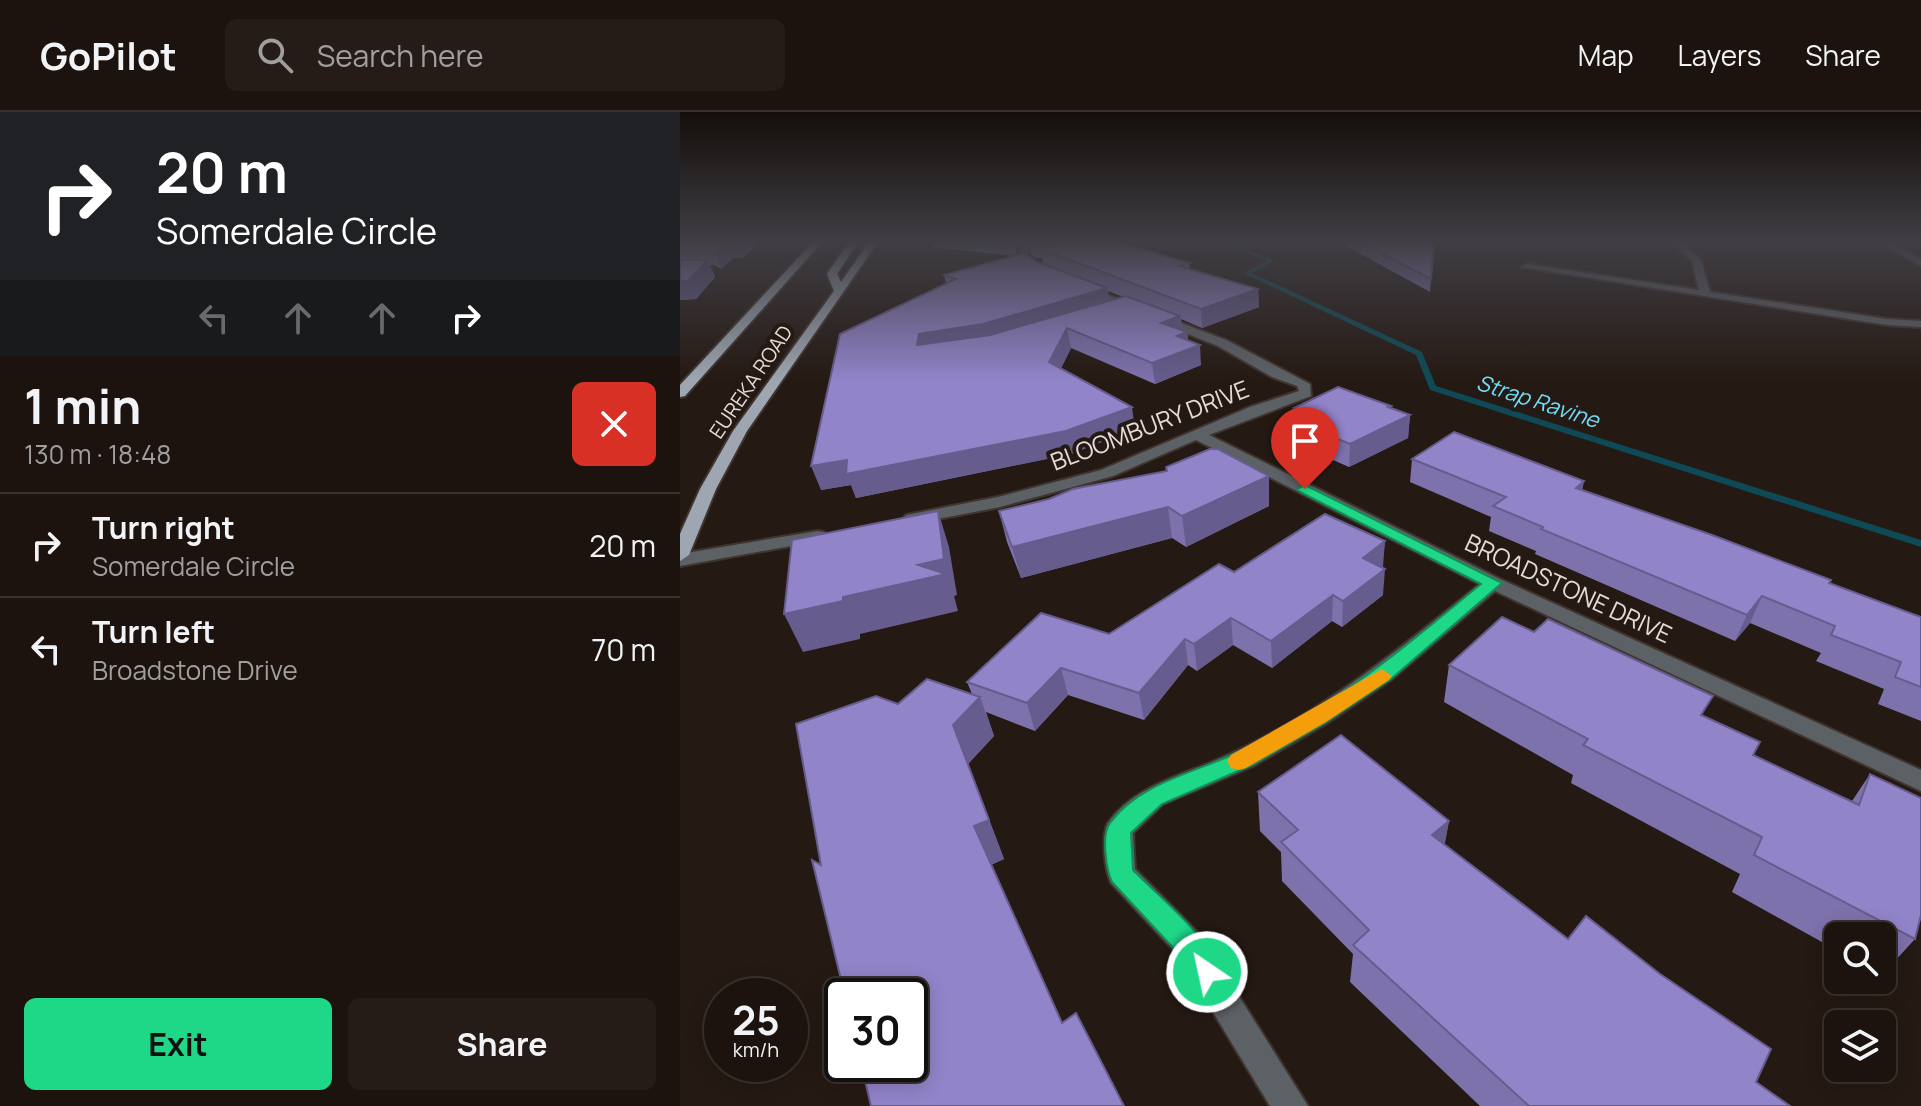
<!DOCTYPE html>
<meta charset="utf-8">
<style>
:root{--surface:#1c130e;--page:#251c17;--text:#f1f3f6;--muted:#a09e9e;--line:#3a322e;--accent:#1ed888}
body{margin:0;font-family:Manrope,sans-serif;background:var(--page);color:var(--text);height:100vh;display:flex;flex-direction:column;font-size:30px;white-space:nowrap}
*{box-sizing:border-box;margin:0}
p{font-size:26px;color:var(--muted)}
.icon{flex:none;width:44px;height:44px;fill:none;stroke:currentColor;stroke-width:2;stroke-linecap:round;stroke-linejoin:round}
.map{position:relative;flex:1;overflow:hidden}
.panel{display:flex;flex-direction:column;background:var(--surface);width:680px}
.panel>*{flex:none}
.guide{background:#202124;color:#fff;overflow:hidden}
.tools{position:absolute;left:1144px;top:810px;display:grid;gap:16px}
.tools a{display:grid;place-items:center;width:72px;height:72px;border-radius:12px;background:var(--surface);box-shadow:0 4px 20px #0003,0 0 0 2px var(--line);font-size:40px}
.speed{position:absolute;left:24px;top:866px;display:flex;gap:16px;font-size:40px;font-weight:700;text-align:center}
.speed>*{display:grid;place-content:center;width:104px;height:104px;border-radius:50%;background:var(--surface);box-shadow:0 4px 20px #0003,0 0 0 2px var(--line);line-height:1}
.speed small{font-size:20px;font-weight:400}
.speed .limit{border:4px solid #111;border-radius:12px;background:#fff;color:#111}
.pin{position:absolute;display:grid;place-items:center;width:68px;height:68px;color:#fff;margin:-82px -34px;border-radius:50% 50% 50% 0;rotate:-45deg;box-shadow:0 0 8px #0007}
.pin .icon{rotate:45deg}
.me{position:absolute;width:88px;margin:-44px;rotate:326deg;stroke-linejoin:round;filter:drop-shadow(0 0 6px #0008)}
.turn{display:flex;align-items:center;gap:28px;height:168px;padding:0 24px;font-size:36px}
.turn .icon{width:104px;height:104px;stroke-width:2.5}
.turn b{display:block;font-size:56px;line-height:68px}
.lanes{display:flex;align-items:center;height:76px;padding:0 24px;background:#0003;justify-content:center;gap:40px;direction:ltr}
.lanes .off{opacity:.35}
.round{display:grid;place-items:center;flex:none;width:84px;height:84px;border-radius:12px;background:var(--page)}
.overview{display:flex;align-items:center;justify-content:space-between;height:136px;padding:0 24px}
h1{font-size:48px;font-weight:700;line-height:60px}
.action{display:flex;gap:16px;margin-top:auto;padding:16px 24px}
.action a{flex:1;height:92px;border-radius:12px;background:var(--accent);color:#111;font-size:32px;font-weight:700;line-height:92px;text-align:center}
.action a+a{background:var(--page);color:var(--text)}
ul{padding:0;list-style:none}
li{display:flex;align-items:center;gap:24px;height:104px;padding:0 24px;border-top:2px solid var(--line)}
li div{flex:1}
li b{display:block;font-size:30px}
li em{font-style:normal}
header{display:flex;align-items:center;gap:48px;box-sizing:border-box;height:112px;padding:0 40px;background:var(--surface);border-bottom:2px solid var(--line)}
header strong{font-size:38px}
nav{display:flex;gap:44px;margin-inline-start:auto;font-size:28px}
.search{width:560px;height:72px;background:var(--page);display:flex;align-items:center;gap:20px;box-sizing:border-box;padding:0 28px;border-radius:12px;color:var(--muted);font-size:30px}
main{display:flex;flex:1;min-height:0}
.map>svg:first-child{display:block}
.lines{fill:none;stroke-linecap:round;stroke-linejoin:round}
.stream{fill:#0e4a56;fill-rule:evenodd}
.minor-casing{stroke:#40342f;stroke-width:4}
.major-casing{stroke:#40342f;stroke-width:4}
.minor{fill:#5c6166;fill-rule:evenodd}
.major{fill:#9da6b1;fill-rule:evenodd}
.wall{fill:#7e72ad;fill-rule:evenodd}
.shaded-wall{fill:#665c8d}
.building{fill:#9284c9;stroke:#665c8d;stroke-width:2}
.route{fill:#1ed888;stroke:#148c58;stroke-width:2}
.slow{fill:#f59e0b}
.labels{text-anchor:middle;stroke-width:8;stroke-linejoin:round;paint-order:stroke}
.far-street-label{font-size:20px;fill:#e5dcd8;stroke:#251913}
.far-water-label{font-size:22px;font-style:italic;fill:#70dcf6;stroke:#251913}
.street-label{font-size:24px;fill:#e5dcd8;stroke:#251913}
</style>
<header>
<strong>GoPilot</strong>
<div class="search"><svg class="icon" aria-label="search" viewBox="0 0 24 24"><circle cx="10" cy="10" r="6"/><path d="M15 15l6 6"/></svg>Search here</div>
<nav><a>Map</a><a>Layers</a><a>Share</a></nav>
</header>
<main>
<section class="panel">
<div class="guide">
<div class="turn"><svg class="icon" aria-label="right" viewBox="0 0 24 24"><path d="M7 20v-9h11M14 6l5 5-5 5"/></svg><div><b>20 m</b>Somerdale Circle</div></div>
<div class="lanes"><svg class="icon off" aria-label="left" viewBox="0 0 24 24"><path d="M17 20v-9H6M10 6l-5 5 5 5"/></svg><svg class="icon off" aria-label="ahead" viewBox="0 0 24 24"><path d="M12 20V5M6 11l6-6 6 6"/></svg><svg class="icon off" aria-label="ahead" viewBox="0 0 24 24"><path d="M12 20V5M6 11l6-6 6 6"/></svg><svg class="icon" aria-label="right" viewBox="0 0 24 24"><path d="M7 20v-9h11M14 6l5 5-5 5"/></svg></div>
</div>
<div class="overview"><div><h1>1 min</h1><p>130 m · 18:48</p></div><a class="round" style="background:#d93025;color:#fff"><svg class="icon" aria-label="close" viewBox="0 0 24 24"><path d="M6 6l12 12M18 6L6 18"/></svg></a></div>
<ul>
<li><svg class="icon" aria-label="right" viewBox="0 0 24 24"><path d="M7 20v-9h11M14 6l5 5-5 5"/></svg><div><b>Turn right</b><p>Somerdale Circle</p></div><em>20 m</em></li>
<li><svg class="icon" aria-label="left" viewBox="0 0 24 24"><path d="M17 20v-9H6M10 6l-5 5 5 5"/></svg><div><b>Turn left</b><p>Broadstone Drive</p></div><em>70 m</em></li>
</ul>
<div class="action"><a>Exit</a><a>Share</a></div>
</section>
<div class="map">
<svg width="1241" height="994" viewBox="0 0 1241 994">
<rect width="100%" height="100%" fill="#251913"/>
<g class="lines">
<polygon class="stream" points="541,130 549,130 595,149 572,161 742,240 756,274 1241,428 1241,435 750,278 736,243 565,162 565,160 587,149"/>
<defs>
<g id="minor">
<polygon points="342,130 350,130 348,143 362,157 362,161 356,161 338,144"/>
<polygon points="991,130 1001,130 1021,148 1030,180 1207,207 1241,209 1241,215 1207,213 842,155 847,152 1019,178 1012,149"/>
<polygon points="1199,130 1210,130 1241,147 1241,154"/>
<path d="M404,174L546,228L630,272L631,284L529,323L820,467L1241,658V679L815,479L712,567L647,611L573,654L483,692L453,721L455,757L521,824L628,994H590L499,844L431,771C425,758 421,724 428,711C451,677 496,665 532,650C633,608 716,540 800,472L516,328L433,364L320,395L232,412L226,411L223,407L226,403L318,385L421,358L570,295L619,279L617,274L592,265L538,234L400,179V175Z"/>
<polygon points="138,419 144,420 147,424 144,428 0,454 0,442"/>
</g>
<g id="major">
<polygon points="133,130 142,130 5,284 0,285 0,273"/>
<polygon points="169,130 178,130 157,162 161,170 189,130 198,130 67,319 36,377 9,443 0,449 0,422 20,377 53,319 154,179 147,162"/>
</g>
</defs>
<use href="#minor" class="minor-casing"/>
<use href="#major" class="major-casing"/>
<use href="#minor" class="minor"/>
<use href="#major" class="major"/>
</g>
<g class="wall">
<polygon points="0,130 78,130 63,146 53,146 41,157 34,153 30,153 35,165 16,187 0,188"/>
<polygon points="250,130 339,130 335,144 252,135"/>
<path d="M349,130H438L509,151L510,157L578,177L579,195L522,216L501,207L502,218L507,220L508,228L521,253L475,272L391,236L381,256L455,317L391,342L176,386L171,373L141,378L266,172L264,163L355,149L363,152L362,146H355L351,142ZM428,179L443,185L429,189Z"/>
<polygon points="659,130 754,130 750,180"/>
<polygon points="711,294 710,296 730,303 728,326 669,355 621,334 621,321 614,318 614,296"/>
<polygon points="732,347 904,369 902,378 1149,472 1241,505 1241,609 1198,592 1204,577 1136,549 1141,541 1070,511 1055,529 855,442 856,439 809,419 811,405 730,370"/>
<polygon points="589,364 589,394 506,435 492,426 341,466 327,430 319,399 369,387"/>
<polygon points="705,429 702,455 703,483 662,515 652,509 592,556 553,533 517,559 508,553 464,608 388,583 355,619 306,600 314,624 288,652 324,747 311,753 382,911 444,994 141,753 218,592 292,582 287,570 429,522 554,460"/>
<polygon points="769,553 1024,604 1073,643 1172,689 1190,662 1235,827 1202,863 1202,824 1158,824 1158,839 1052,780 1060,762 891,671 893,663 764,590"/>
<polygon points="578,680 769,709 764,733 1076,970 1110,994 800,994 670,870 673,842 602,769 601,740 580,719"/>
</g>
<g class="shaded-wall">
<polygon points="46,130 78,130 63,146 53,146 41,157 34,141"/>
<polygon points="332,130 339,130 335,144"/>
<polygon points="370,130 387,130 369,140 367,131"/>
<polygon points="27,148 35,165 16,187 0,188 0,169"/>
<polygon points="427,176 430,195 307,231 237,233 239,222"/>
<polygon points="578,177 579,195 522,216 521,197"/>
<polygon points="500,204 502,222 507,220 509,237 520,233 521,253 475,272 472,251 481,211"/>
<polygon points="387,216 391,236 374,271 369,250"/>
<polygon points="711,294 709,313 730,303 728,326 669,355 670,332"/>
<polygon points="452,295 455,317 391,342 176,386 171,373 141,378 131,354"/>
<polygon points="589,364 589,394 506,435 502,404"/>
<polygon points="904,369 898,393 896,376"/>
<polygon points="488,395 492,426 341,466 332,435"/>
<polygon points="258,399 269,435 277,483 274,484 278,499 180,522 180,527 123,540 104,502 163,485 238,453"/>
<polygon points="705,429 703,455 681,471 683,446"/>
<polygon points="705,457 703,483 662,515 663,489"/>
<polygon points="653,483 652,509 592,556 591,529"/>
<polygon points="1082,484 1070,511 1055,529 1067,503"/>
<polygon points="551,506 553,533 517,559 514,532"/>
<polygon points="505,527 508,553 464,608 459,581"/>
<polygon points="381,556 388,583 355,619 347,591"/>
<polygon points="300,585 314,624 288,652 324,747 310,753 294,714 273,613"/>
<polygon points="769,709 762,748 752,723"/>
</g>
<g class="building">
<polygon points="0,130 47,130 34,141 27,137 0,137"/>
<polygon points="386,130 438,130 509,151 499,154 578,177 521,197 361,137"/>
<polygon points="681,130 754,130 751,167 722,152"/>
<polygon points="345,141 355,149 427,176 303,212 239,222 237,233 310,223 446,184 500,204 481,211 507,220 497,224 520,233 472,251 387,216 369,250 452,295 386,319 166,362 167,348 131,354 160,222 276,167 264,163"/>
<polygon points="0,148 27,148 8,169 0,169"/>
<polygon points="658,275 711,294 708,295 730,303 670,332 621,312 635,304 614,296"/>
<polygon points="774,320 904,369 896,376 1032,423 1151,468 1149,471 1241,505 1241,575 1215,565 1221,550 1151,523 1155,514 1082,484 1067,503 861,417 863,415 813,394 826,385 732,347"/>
<polygon points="530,337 538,337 589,364 502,404 488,395 332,435 319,399 369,387 393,377 487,359 486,355"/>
<polygon points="258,399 264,447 238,453 266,462 163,485 163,489 104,502 112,428"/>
<polygon points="645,402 705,429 683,446 705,457 663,489 653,483 591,529 551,506 514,532 505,527 459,581 381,556 347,591 287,570 361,501 429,522 539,452 554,460"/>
<polygon points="822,505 854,520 868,507 1033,584 1021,603 1080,630 1073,643 1179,693 1190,662 1241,686 1241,803 1235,827 1074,743 1082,725 903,633 908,627 769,553"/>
<polygon points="247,567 300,585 273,613 309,708 294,714 382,911 396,901 444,994 191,994 181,952 230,952 230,884 165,884 132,748 141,753 116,612 196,584 218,592"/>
<polygon points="661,623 769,709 752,723 888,827 906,804 980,862 1091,937 1076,970 1110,994 849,994 673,833 689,818 601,730 618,718 578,680"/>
</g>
<linearGradient id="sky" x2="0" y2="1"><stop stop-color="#140e0a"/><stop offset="0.48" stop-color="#403e44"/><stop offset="1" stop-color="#403e44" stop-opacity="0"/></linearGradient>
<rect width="1241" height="269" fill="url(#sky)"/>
<path class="route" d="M625,373L822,471L711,567L646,610L572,653L482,692L451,721L453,758C484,789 523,819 541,860L537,870L527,874L517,870L500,843L432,770C426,758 421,722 430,711C459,671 514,661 556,641C581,629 607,614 631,600C692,564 746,517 801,472L620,380L617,377Z"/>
<polygon class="slow" points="702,557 712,564 709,568 646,610 566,656 559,658 551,656 547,649 551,643"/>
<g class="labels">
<g class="far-street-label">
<text transform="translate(71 270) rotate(-56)" y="7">EUREKA ROAD</text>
</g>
<g class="far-water-label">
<text transform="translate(858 289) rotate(18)" y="8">Strap Ravine</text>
</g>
<g class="street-label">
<text transform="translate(470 314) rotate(-21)" y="8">BLOOMBURY DRIVE</text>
<text transform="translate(888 477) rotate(25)" y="8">BROADSTONE DRIVE</text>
</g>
</g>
</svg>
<div class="tools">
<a><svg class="icon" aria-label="search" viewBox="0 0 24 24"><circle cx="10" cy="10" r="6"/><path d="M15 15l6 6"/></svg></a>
<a><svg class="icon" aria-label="layers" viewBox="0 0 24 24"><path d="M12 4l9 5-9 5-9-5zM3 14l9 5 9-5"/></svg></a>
</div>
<div class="speed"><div>25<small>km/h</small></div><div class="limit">30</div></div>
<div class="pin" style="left:625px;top:377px;background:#d93025"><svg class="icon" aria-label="arrive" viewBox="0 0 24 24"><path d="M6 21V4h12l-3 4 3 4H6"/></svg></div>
<svg class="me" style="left:527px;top:860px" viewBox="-20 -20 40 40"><circle r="17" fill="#1ed888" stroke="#fff" stroke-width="3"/><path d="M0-11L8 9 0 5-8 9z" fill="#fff"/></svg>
</div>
</main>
